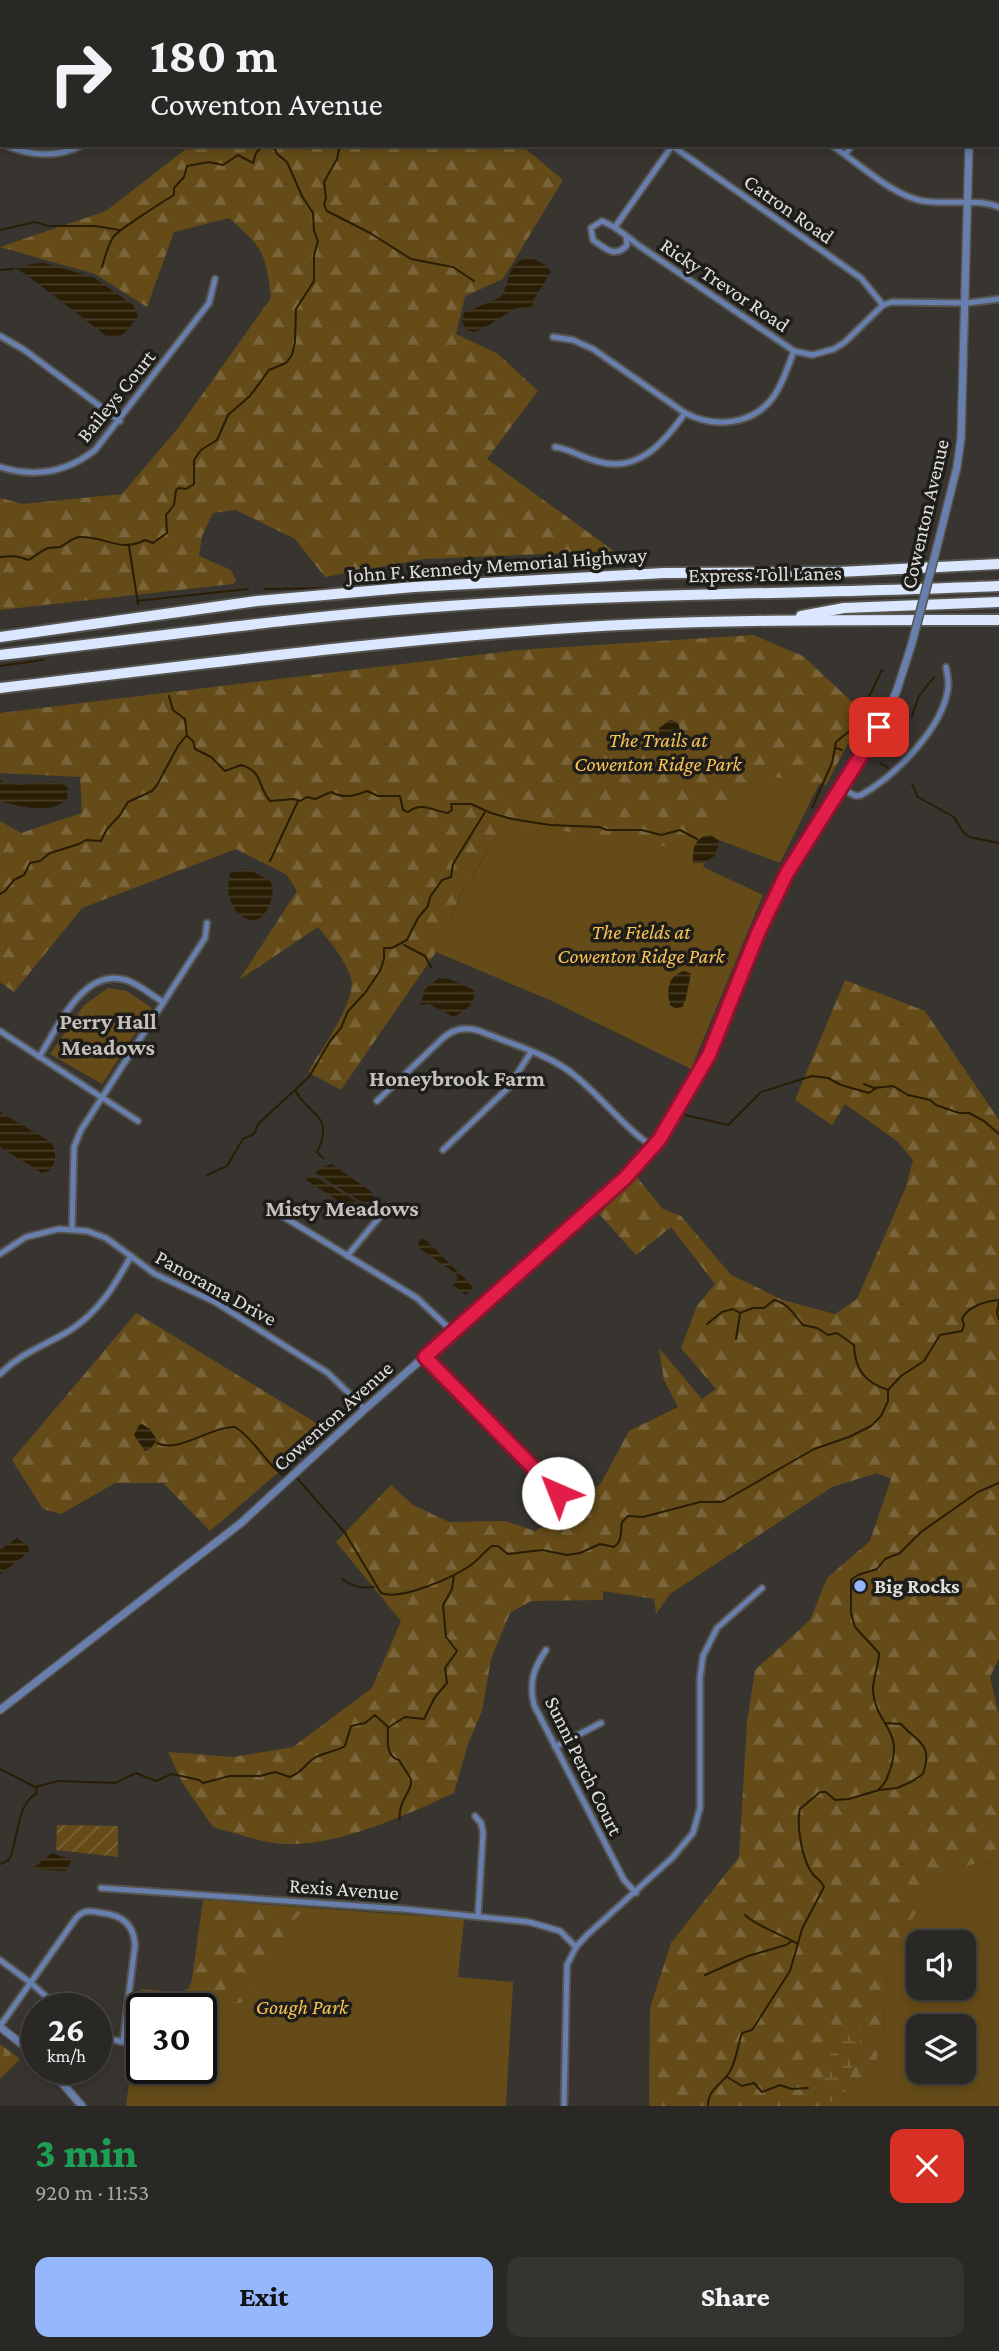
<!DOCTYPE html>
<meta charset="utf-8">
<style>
:root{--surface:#2a2824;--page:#363431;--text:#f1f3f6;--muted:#a5a6a6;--line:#464441;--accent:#94b7fd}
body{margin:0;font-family:"Crimson Pro",serif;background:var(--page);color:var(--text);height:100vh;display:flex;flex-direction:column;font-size:26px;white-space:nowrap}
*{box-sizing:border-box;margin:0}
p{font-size:23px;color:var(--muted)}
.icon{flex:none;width:38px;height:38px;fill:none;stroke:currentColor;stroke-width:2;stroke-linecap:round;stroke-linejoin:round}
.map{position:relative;height:2106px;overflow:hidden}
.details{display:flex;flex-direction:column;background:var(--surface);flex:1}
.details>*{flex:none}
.guide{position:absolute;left:0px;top:0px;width:999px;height:147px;box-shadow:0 4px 10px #0003,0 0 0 2px var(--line);background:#2a2824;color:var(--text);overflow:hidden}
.buttons{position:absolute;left:906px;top:1930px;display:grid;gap:14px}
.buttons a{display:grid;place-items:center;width:70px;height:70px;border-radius:14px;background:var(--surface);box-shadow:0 4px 10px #0003,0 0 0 2px var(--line);font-size:35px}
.speed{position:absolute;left:21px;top:1993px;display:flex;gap:14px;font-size:35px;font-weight:700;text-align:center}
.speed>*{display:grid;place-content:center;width:91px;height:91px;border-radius:50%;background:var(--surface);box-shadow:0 4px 10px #0003,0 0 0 2px var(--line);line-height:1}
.speed small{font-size:18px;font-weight:400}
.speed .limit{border:4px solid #111;border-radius:10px;background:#fff;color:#111}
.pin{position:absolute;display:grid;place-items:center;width:60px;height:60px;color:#fff;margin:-30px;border-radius:14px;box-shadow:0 4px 10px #0006}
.me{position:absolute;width:77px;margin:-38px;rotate:316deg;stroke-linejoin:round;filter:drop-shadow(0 0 5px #0008)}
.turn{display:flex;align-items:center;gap:24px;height:147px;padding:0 35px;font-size:32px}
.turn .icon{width:91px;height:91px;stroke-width:2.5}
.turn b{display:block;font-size:49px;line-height:60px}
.round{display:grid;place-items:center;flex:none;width:74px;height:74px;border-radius:14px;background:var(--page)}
.overview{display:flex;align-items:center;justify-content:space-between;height:119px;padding:0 35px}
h1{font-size:42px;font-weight:800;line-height:52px;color:#1e9e55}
.button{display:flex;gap:14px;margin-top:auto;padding:14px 35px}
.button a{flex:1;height:80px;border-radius:14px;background:var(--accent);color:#111;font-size:28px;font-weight:800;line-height:80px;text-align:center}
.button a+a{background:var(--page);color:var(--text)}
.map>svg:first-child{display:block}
.green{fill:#644b18;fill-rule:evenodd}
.forest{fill:url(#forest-firs)}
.wetland{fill:url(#wetland-marsh)}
.cemetery{fill:url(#cemetery-stones)}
.garden{fill:url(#garden-furrows)}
.water{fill:url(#water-rules)}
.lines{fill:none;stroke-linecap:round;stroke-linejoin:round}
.stream{stroke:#291d04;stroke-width:2}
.minor-casing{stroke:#56544f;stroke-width:9}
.tertiary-casing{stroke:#56544f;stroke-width:10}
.motorway-casing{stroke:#56544f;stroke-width:14}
.minor{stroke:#687fae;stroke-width:5}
.tertiary{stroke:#687fae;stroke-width:7}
.motorway{stroke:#dbe7fe;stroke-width:10}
.tertiary-bridge-casing{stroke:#56544f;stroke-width:10;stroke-linecap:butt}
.tertiary-bridge{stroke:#687fae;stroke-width:7}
.route-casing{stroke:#92132f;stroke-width:18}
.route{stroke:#e11d48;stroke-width:12}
.poi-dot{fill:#94b7fd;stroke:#1e1d1a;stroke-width:2.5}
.labels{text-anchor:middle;stroke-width:7;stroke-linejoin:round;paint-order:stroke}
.street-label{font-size:21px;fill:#e0dfdc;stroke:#1e1d1a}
.park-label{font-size:21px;font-style:italic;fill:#f8c255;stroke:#1e1d1a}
.poi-label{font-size:21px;font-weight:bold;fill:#e0dfdc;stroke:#1e1d1a;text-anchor:start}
.neighbourhood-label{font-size:23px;font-weight:bold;fill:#c4c1bb;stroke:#1e1d1a}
</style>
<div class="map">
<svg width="999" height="2106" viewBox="0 0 999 2106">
<defs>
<pattern id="forest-firs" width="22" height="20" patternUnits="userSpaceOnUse" patternTransform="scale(1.75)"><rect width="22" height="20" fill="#644b18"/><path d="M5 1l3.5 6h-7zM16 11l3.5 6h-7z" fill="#7a6439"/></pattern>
<pattern id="wetland-marsh" width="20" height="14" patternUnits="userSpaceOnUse" patternTransform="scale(1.75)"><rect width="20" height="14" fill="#644b18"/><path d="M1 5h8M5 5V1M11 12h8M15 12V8" fill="none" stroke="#7a6439"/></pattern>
<pattern id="cemetery-stones" width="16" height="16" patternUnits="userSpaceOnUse" patternTransform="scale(1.75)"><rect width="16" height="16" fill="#644b18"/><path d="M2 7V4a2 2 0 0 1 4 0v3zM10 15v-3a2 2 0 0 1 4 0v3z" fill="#7a6439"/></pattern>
<pattern id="garden-furrows" width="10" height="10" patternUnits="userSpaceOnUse" patternTransform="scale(1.75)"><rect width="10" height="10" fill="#644b18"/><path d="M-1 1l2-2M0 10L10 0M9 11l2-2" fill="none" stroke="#7a6439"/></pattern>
<pattern id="water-rules" width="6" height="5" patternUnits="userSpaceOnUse" patternTransform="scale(1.75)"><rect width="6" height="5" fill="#291d04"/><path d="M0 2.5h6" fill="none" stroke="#483d28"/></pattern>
</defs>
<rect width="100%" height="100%" fill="#383530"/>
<g class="green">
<polygon points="855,711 780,863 714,838 703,867 763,895 691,1069 552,1001 436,952 461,895 505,822"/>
<polygon points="108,988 127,991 152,1008 102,1084 50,1054 84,1005"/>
<path d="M978,1863L999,1864V2106H821V2102L868,2097L884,2026L887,1969L906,1927L948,1870ZM919,1942H964V1988H919ZM919,2026H964V2072H919Z"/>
<path d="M203,1900L464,1919L458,1977L513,1982L506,2106H126L141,1989L190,1993ZM142,2009H201V2068H142Z"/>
</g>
<g class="forest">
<polygon points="165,0 463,0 465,2 166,2"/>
<path d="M191,145H521L563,180L503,279L465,296L456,334L498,354L538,391L487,459L614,551L424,559L325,577L295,539L236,510L213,513L202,536L199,556L231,570L236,580L233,584L0,610V498L23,504L122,494L179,427L271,298C265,251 264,249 229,218L174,232L147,307L95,274L0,247L106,211Z"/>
<path d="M753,635L803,656L864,713L826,785L755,774L696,842L669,847L505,822L461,894L436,952L341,1090L308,1072C319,1053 358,999 351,978C345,959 330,942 318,927L239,980L297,891L287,875L236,849L82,908L14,992L0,982V821L21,833L82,813L80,777L0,773V713L518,650Z"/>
<path d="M845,980L925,1011L999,1120V1658L990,1677L999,1715V1864L978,1863L948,1870L906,1927L887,1969L884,2026L868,2097L843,2101L862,2032L821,2102V2106H649L650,2008L671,1943L739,1857L747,1722L755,1670L810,1620L827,1578L870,1541L891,1479L877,1473L832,1487L670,1594L656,1614L654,1599L603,1591V1600L531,1601L510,1613L491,1659L482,1711L468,1744L454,1793C406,1815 339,1846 286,1844C262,1843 236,1833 213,1827L183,1784L168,1752L233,1757L293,1747L372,1688L401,1621L336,1542L391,1485L413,1505L449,1522L505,1521L535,1531L566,1514L601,1483L629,1431L678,1407L664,1380L659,1348L702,1399L716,1389L681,1348L697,1306L715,1284L671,1227L636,1255L599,1214L636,1176L663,1209L681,1216L731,1275L783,1300L835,1314L857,1299L906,1187L913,1160L897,1141L845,1104L832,1125L795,1100Z"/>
<polygon points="136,1313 328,1430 210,1531 163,1483 115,1483 61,1514 43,1509 12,1460"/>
<path d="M214,1900L303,1912L286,1927L281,1955L262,1966L248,2001L233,2004L183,2000L180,1992L188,1989C202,1961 209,1931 214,1900Z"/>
</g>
<polygon class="wetland" points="843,2023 855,2023 862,2032 843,2101 821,2102 826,2067"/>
<polygon class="cemetery" points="0,2044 20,2059 0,2079"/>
<polygon class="garden" points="57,1825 118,1826 118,1857 56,1850"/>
<g class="water">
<path d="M531,258L546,265L551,272L534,299L532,307L516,308L481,330L474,332L467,330L462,322L464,313L501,297C511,281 507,259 531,258Z"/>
<path d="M44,263L93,277L133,305L138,316C129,328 121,343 105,335L28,276L19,270L13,269L31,264Z"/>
<polygon points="670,720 675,721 679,725 680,732 675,747 670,745 661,751 657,746 659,728"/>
<path d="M0,780C20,794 50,771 68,788L67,799C50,815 21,807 0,801Z"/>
<path d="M711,835L719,841L715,856L702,863H693C692,848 695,836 711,835Z"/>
<path d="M248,869L270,881C274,889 273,895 270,903C260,933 235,919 229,896C227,889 229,880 230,873Z"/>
<path d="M685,971L691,974L685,1002L682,1007L675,1008L670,1005C666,989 668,975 685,971Z"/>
<path d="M439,978L449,979L474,990C477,1004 465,1010 454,1017L429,1004L420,1005L425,989Z"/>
<path d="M0,1112L51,1142C57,1151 57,1163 49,1171L42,1173L0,1147Z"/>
<polygon points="332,1164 372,1192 375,1198 368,1206 315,1173 322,1167"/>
<polygon points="314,1176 362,1205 366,1208 365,1213 360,1215 306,1180 306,1178"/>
<polygon points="423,1237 473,1287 466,1295 453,1285 458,1278 454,1272 417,1247 420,1239"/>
<polygon points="142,1424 150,1429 157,1440 151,1448 145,1451 134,1435 139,1425"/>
<polygon points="17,1538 28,1546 29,1552 0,1574 0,1550"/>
<polygon points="52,1853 72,1860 66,1871 32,1869"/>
</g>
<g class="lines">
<g class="stream">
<polyline points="308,2 309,0"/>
<polyline points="340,145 337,159 324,182 326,198 324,205 327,211 370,233 411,259 453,267 474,281"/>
<polyline points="0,230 35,222 48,226 95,226 119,230"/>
<path d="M102,267C105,257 108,244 114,236C120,229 164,201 174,195V188L184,177L187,166L209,162L223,165L238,155L253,163L256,153L263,145"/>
<polyline points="0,270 13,269"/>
<polyline points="129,546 138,604"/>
<path d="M0,557L15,556L29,560C35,556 41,551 48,548C52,547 56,548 60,547C67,544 71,538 80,537C104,536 121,553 145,540L153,543L167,533L166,515L174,505L176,490L179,488L186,489L194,484V460L201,450L217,440L228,415L250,396L269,370L286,363L292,355L295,342L296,309L314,281V255L318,241L314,231L313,213L302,196L287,162L277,154L273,145"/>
<polyline points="264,589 346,588"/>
<polyline points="137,601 248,589"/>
<polyline points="0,666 43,660"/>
<path d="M169,696L173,710L185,719L187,736L193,741L195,749L211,757L225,771L241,765C264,772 257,786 270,801L294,799L300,801L307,797L315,799L331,792C344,799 354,796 367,791L378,796H400L403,810L408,812C422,801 433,811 448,813L452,810L451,804H471L491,813L512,819L550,825L599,827L607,830H642L661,835L680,830L697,839"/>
<polyline points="912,716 919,696 934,677"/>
<polyline points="836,748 842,750"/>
<polyline points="880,763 888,768"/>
<polyline points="912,784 918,797 954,817 963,832 969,837 999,843"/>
<polyline points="812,808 832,763 836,742 854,727 882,670"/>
<polyline points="270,861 298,801"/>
<polyline points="0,894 5,891 14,880 24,875 30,863 40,861 50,853 79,844 86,840 101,841 107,829 120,815 128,802 152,791 157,785 178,746 186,736"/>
<polyline points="404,945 425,956 431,967"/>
<polyline points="864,1084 874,1088 893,1086 908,1095 930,1100 936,1105 959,1113 969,1113 984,1121 999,1134"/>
<path d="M295,1090C307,1115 336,1114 317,1152L323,1158"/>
<polyline points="685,1115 728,1125 761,1092 812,1076 828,1078 841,1085 869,1093 878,1087"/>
<polyline points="207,1175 227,1166 243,1139 254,1134 259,1123 309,1077 330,1041 341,1028 348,1011 365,993 380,971 384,959 384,948 392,948 407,940 418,918 428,906 430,897 442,880 451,877 453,864 485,812"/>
<polyline points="999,1302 997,1313 999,1319"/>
<path d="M707,1324L722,1312L733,1309L740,1313L753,1308H764L774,1300C788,1303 794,1315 803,1325L817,1328L828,1335L837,1333L854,1345C855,1369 864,1382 888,1390"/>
<polyline points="736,1339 740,1314"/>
<path d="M881,1416L888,1401V1390L901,1376L924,1361L940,1335L962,1331L964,1325L962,1319C968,1306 986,1301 999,1300"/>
<path d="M157,1443C177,1454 212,1426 235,1427C254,1438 269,1468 283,1475L292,1470"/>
<path d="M297,1478L345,1533L381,1593C401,1601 454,1577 471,1565C479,1559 485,1551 492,1546H498L508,1554L542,1550L567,1555L580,1553L600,1544L614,1547C623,1541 620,1532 622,1522L628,1516L643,1517L700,1502H722L814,1449L849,1437L871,1426L880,1417"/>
<path d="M342,1579C352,1586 362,1589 374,1587"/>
<polyline points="389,1727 405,1717 424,1719 435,1697 447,1683 445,1668 457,1651 446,1637 443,1605 452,1589 454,1575"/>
<path d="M0,1769L35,1787L58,1781L115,1783L136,1773L156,1781L172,1774L199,1780L203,1783L230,1776H260L275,1772L290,1777C305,1770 303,1766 313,1759C320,1753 336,1752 345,1746L351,1726L365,1723L375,1715L388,1727C388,1739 385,1757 399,1760C402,1767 410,1774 411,1781C413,1790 397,1802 400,1820"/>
<path d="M879,1789C886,1783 887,1778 890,1770C904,1729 877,1727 873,1692C872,1679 879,1666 879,1653L855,1627L851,1613V1580L858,1575L877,1569L885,1559L900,1553L921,1532L978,1492L999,1483"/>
<path d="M0,1864L9,1860C18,1841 17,1803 36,1794L37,1787"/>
<path d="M745,1915C756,1926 783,1935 798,1944"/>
<polyline points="705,1975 748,1956 786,1945 792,1941"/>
<polyline points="727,2077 742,2086 754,2083 762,2092 780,2085 792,2089 808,2088"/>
<path d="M708,2106C708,2089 721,2085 729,2073C737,2060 737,2047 742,2033L752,2030L790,1971L802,1929L824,1887C821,1879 814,1878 810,1870C802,1856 796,1825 800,1809L820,1792H826L835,1800L849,1799L879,1790L897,1788L911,1782L923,1774C933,1743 919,1744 901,1724L886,1723"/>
</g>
<defs>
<g id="minor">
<polyline points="764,0 764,2"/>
<polyline points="854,0 854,2"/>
<polyline points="81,2 81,0"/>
<polyline points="563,2 563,0"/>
<polyline points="673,2 674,0"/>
<polyline points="0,50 2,48"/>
<polyline points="0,141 2,142"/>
<path d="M5,145C29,156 59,158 82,145"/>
<polyline points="671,145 861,278 883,305"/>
<path d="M831,145C858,162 892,196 923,201C948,205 976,198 999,207"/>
<polyline points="846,154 852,145"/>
<polyline points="615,227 672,146"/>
<path d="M626,236L627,245C615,259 605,248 593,240L591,228L602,221C615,226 627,236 638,245L794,351L812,355L834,349L845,342L883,305L892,302L967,303L999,299"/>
<polyline points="0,336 23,349 120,421"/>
<path d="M553,337L573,340L593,349L685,413C714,428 753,426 774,396C783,383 788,366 794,351"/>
<path d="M555,447C570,449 581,457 596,461C637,474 663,444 685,413"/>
<path d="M0,467C35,478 67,472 95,450L209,303L215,279"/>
<path d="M840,788L856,796L861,795C895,776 943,728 948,688C949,681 947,673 946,667"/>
<polyline points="0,1031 138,1121"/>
<path d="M39,1057C58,1027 83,967 126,980C139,984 151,995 163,1002"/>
<path d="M377,1101L443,1038C455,1028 465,1027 480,1031C511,1044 548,1054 573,1074C602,1097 623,1127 653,1147"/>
<polyline points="443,1150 508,1088 531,1052"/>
<polyline points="274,1211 417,1298 453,1332"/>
<polyline points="72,1229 74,1147 81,1130 205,938 207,923"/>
<polyline points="0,1254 26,1237 59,1229 87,1231 106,1238 155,1274 215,1302 328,1373 365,1409"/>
<polyline points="347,1256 388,1207"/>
<polyline points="425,1357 558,1493"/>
<path d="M0,1374C22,1352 44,1346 69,1331C99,1312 115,1285 131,1256"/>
<path d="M546,1650C533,1669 529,1683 534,1705L624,1880L636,1893"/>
<polyline points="555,1747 601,1723"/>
<polyline points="475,1816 481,1823 483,1832 478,1916"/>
<polyline points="101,1888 403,1909 529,1922 560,1931 576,1947"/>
<polyline points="0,1960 31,1983 60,2009"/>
<path d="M0,2026L76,1918C84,1909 91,1911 102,1913C122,1915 134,1925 135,1945L123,2042L96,2036"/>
<polyline points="564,2106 567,1965 576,1947 587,1935 672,1858 693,1833 700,1808 700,1678 703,1656 717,1628 762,1588"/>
</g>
<g id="tertiary">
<polyline points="968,0 968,2"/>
<polyline points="937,547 957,467 961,438 969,145"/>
<polyline points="0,1710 241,1523 365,1409 568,1230 641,1162 670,1124 709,1055 758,933 787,872 886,715 897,690 912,643"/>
<polyline points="0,2027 37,2056"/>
<polyline points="49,2068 82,2106"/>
</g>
<g id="motorway">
<polyline points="801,616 844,608 999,602"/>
<polyline points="0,637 257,601 414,587 664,573 839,572 999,564"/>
<path d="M0,655C149,638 298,616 448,606C631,593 815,594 999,586"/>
<path d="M0,688C195,665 390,639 585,627C723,619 861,620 999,620"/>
</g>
</defs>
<use href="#minor" class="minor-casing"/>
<use href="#tertiary" class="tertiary-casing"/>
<use href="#motorway" class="motorway-casing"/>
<use href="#minor" class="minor"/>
<use href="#tertiary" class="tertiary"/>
<use href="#motorway" class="motorway"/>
<defs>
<polyline id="tertiary-bridge" points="912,643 937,547"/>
</defs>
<use href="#tertiary-bridge" class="tertiary-bridge-casing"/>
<use href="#tertiary-bridge" class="tertiary-bridge"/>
</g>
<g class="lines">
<defs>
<polyline id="route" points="558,1493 425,1357 625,1178 659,1140 709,1055 758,933 787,873 879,727"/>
</defs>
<use href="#route" class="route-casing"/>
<use href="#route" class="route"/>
</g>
<circle class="poi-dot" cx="860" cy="1586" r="7"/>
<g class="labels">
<g class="street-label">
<text transform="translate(789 209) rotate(35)" y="7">Catron Road</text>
<text transform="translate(725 285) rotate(34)" y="7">Ricky Trevor Road</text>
<text transform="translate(116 396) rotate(-51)" y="7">Baileys Court</text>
<text transform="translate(925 514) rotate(-77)" y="7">Cowenton Avenue</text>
<text transform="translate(497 565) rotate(-4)" y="7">John F. Kennedy Memorial Highway</text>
<text transform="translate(765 574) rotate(-1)" y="7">Express Toll Lanes</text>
<text transform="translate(216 1288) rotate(29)" y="7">Panorama Drive</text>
<text transform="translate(333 1416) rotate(-42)" y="7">Cowenton Avenue</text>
<text transform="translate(584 1766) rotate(64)" y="7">Sunni Perch Court</text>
<text transform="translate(344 1889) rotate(4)" y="7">Rexis Avenue</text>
</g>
<g class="park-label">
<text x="658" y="747">The Trails at<tspan x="658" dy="24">Cowenton Ridge Park</tspan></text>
<text x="641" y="939">The Fields at<tspan x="641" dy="24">Cowenton Ridge Park</tspan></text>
<text x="302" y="2014">Gough Park</text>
</g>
<g class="poi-label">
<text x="874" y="1593">Big Rocks</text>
</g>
<g class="neighbourhood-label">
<text x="108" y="1029">Perry Hall<tspan x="108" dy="26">Meadows</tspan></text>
<text x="457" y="1086">Honeybrook Farm</text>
<text x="342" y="1216">Misty Meadows</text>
</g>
</g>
</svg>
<div class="buttons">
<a><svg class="icon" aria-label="sound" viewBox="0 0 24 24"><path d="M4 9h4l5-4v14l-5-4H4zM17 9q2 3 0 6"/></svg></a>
<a><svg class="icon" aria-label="layers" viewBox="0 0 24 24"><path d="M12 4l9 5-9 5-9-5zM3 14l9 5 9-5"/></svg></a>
</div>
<div class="speed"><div>26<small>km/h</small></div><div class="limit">30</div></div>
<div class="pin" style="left:879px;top:727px;background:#d93025"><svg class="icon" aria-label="arrive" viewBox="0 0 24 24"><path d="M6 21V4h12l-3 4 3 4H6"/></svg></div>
<svg class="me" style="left:558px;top:1493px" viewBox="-20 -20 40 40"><circle r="19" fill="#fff"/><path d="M0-13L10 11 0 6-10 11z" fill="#e11d48"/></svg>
<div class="guide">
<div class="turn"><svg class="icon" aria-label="right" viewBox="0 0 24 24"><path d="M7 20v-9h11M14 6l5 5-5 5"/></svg><div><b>180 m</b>Cowenton Avenue</div></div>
</div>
</div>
<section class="details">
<div class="overview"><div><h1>3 min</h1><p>920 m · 11:53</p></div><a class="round" style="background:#d93025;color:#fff"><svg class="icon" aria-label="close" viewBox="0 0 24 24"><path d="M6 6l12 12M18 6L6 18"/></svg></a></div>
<div class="button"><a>Exit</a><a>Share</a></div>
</section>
